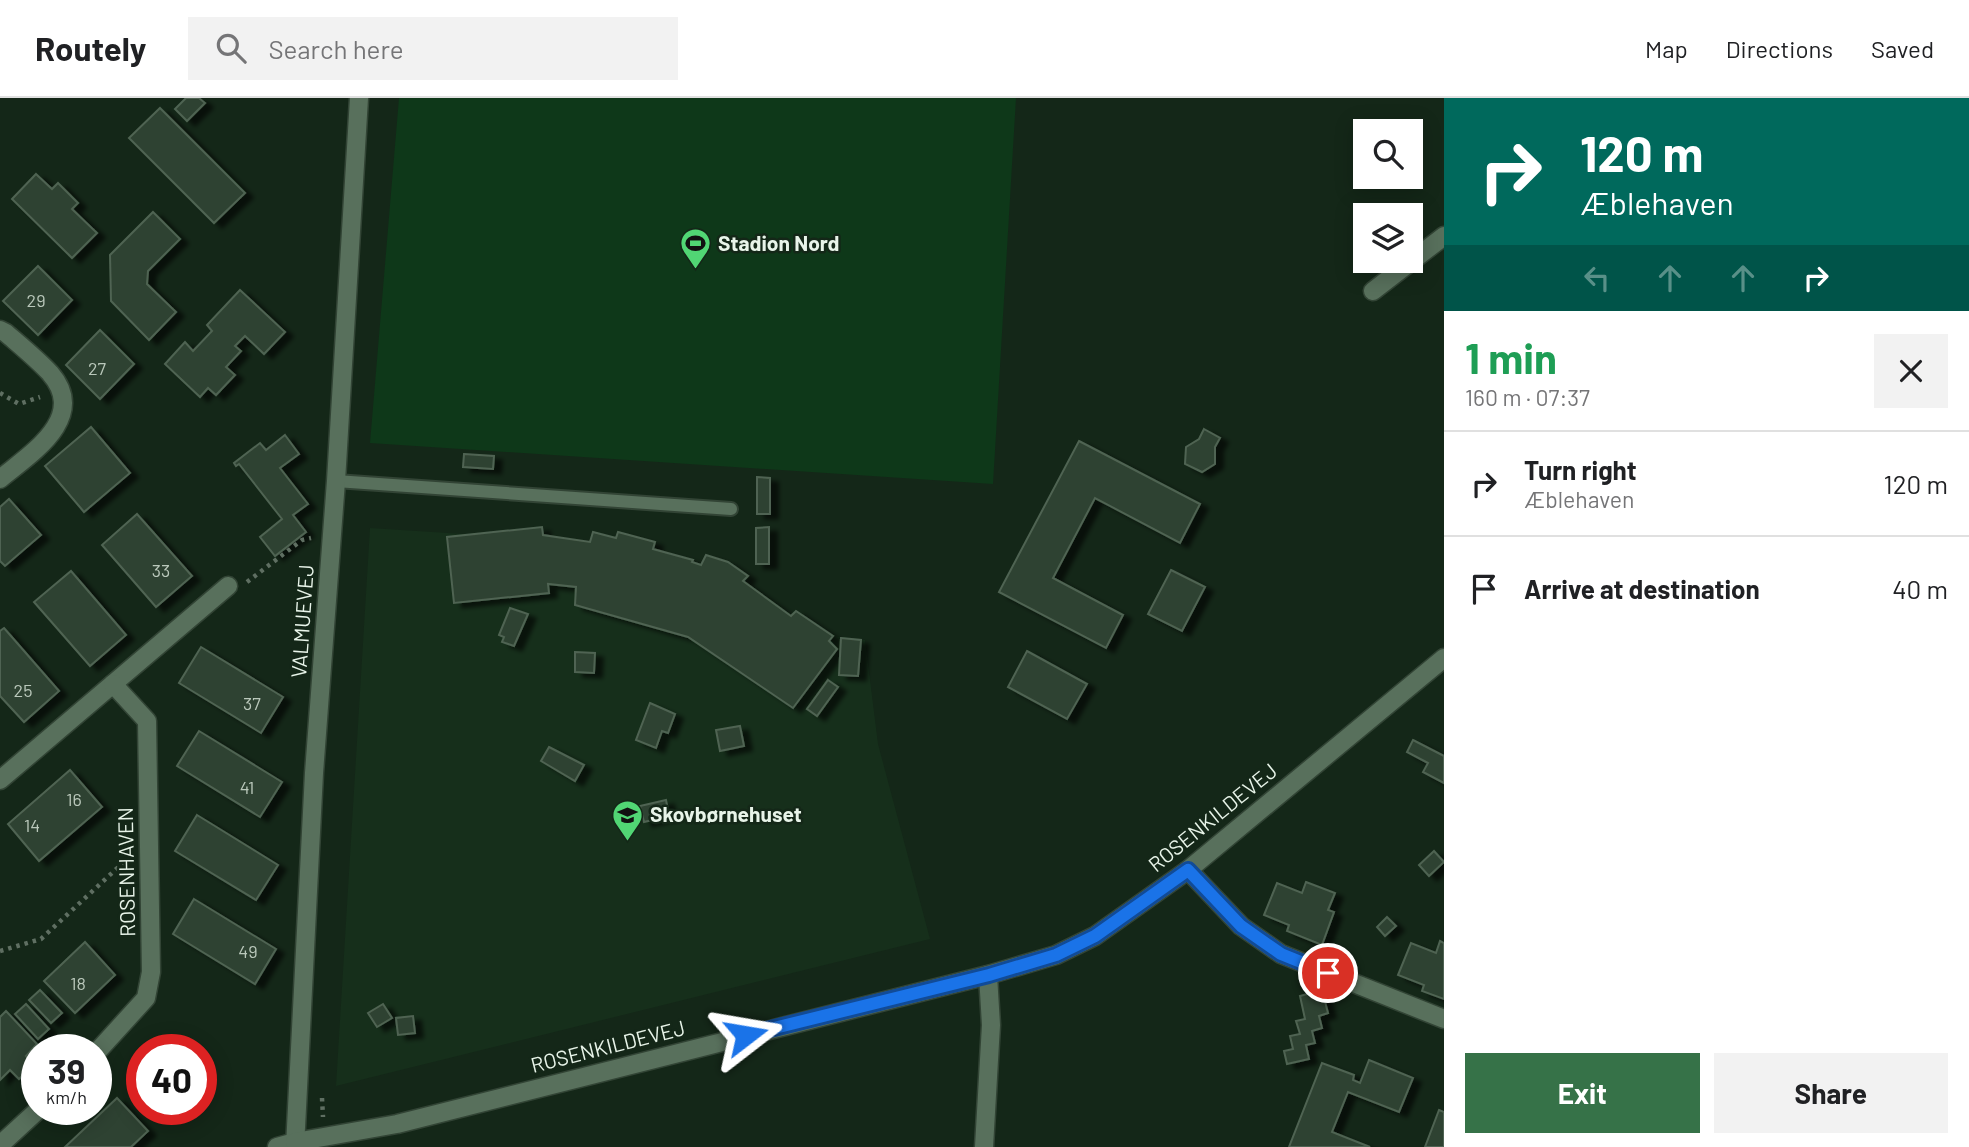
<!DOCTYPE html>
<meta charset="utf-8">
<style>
:root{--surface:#fff;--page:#f2f2f2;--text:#202124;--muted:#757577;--line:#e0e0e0;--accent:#367248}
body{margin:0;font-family:Barlow,sans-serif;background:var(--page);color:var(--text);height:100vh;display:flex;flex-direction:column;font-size:26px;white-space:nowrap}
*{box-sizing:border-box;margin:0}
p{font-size:23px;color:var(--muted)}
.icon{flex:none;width:38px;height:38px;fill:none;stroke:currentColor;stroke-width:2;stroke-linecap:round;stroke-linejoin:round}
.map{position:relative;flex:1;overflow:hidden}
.details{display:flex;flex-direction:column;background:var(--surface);width:525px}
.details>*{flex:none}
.top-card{background:#00695c;color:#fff;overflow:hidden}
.controls{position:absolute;left:1353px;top:21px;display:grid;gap:14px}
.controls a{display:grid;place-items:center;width:70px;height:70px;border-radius:0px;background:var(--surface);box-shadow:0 4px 18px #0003;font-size:35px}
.speed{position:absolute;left:21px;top:936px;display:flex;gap:14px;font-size:35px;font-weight:700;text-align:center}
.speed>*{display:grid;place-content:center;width:91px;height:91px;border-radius:50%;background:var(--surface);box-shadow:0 4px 18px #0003;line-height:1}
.speed small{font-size:18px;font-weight:400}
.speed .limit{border:10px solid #d22;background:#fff;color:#111}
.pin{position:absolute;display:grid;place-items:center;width:60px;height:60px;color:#fff;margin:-30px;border:4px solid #fff;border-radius:50%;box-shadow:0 2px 7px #0007}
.me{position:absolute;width:77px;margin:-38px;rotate:76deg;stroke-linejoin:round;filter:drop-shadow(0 0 5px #0008)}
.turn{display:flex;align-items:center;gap:24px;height:147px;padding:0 21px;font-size:32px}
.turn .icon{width:91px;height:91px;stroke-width:2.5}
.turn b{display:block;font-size:49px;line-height:60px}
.lanes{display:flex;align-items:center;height:66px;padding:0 21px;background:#0003;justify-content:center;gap:35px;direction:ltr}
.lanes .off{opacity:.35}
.round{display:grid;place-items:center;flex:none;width:74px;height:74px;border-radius:0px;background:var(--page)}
.overview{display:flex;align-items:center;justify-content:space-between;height:119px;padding:0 21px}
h1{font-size:42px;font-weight:700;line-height:52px;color:#1e9e55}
.cta{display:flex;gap:14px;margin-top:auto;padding:14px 21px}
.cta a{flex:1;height:80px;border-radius:0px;background:var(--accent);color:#fff;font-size:28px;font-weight:700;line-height:80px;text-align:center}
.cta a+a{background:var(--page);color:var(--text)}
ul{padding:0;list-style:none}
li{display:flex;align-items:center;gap:21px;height:105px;padding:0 21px;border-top:2px solid var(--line)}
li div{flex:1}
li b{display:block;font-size:26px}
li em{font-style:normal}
header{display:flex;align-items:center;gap:42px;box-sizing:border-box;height:98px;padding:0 35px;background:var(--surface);border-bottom:2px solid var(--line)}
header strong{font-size:33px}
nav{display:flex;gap:38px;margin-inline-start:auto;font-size:24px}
.search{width:490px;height:63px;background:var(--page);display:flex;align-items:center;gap:18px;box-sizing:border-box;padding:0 24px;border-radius:0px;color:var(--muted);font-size:26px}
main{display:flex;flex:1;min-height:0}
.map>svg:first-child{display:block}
.built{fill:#162f1b}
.green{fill:#0e3819}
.building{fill:#2f4232;stroke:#4f6452;stroke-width:2;filter:url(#shadow)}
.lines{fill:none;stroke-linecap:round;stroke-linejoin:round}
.service-casing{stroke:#324435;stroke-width:16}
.minor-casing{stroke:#324435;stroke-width:21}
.tertiary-casing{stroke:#324435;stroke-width:21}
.path{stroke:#5f6f62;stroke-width:4.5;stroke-dasharray:3.5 5;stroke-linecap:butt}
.service{stroke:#58705c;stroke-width:12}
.minor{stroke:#58705c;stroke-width:18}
.tertiary{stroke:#58705c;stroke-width:18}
.route-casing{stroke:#114b97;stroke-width:18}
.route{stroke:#1a73e8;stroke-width:12}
.labels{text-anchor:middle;stroke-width:5;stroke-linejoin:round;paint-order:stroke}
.number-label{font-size:18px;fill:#bac8bb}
.poi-label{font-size:21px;font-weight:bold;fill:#e8f4e9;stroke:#142718;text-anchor:start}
.street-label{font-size:21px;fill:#e8f4e9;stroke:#142718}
</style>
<header>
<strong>Routely</strong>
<div class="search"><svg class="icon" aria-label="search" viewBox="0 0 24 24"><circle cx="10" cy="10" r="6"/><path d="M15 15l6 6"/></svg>Search here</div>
<nav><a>Map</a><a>Directions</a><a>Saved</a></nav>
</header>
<main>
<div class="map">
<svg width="1444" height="1049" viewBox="0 0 1444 1049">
<defs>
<filter id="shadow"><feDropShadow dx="8" dy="4.5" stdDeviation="2" flood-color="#0009"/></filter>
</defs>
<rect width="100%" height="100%" fill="#142718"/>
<polygon class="built" points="370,430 590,444 593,434 616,440 618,434 655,444 654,451 693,462 692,464 701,467 706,457 728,464 748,478 744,484 791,518 796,513 833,538 865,542 878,646 930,841 336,988"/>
<polygon class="green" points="399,0 1016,0 993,386 370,345"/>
<g class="building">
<polygon points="186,0 199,0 205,5 187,23 175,11"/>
<polygon points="160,10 245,95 214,125 129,40"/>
<polygon points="36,76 52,91 58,85 78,105 72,111 97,135 72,160 12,101"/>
<polygon points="153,114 180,141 148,173 147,186 176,214 149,242 111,203 110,157"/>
<polygon points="38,168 72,202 38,237 3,203"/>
<polygon points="240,192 285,234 264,256 245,238 235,248 241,253 226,269 235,277 216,297 208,290 200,299 165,266 185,244 193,253 212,233 207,227"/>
<polygon points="100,232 134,266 100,301 66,267"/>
<polygon points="91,329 130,375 84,414 45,368"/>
<polygon points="1204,331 1220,340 1215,349 1215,366 1202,374 1185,366 1186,349 1199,341"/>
<polygon points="285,337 299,356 280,370 308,406 293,417 306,434 275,458 260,439 282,421 239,366 236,368 234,365 260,345 266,352"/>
<polygon points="1079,343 1200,406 1180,445 1095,400 1053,480 1123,517 1106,550 999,494"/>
<polygon points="464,356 494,358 493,371 463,369"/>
<polygon points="757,379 770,380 770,416 757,416"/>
<polygon points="9,401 41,437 5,468 0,463 0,409"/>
<polygon points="137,416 192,478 156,509 102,447"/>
<polygon points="542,429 543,437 590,444 593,434 616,440 618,434 655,444 653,451 693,462 692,464 701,467 706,457 728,464 748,478 743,483 791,518 796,513 833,538 829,543 837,551 793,610 688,539 575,507 576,489 548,486 549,495 454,505 447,439"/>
<polygon points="769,429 769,466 756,466 756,430"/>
<polygon points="1171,472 1205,489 1182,533 1148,516"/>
<polygon points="71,473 126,537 90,568 34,504"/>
<polygon points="510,510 528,516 514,548 502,544 504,539 499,537"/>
<polygon points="4,530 59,593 24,624 0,598 0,533"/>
<polygon points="841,540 861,542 858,578 839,577"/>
<polygon points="201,549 283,599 261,635 179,585"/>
<polygon points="1027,553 1087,586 1067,621 1008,589"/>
<polygon points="575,554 595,555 594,575 575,574"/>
<polygon points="828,582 838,589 817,618 807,611"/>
<polygon points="650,605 675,616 668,635 662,633 656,650 636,642"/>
<polygon points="740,628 744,648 720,653 716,632"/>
<polygon points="199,633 282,684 260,719 177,668"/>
<polygon points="1413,642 1444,658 1444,685 1423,674 1428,665 1407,654"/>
<polygon points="549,649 584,667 575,683 541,663"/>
<polygon points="70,672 102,709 39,763 8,726"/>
<polygon points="666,702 669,718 644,724 640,708"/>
<polygon points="197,717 278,767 256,802 175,753"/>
<polygon points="1434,753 1444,764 1429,778 1419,767"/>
<polygon points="1306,784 1335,795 1328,812 1334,814 1322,847 1287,833 1289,827 1264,817 1277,785 1302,795"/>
<polygon points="194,801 276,851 255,886 173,836"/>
<polygon points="1387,819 1396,828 1385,838 1377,829"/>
<polygon points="1440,843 1444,845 1444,901 1422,893 1424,887 1398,877 1411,845 1436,855"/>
<polygon points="85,844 115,877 75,915 44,883"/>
<polygon points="40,892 62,915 51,925 29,902"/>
<polygon points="1322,892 1328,915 1319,918 1322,930 1312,933 1315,945 1306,947 1309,961 1287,966 1284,953 1293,951 1290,938 1300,936 1296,923 1305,921 1300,898"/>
<polygon points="26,906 49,931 38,941 15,916"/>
<polygon points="383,906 392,920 377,929 368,915"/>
<polygon points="6,913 37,946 26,958 34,967 19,981 10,972 0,982 0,919"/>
<polygon points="413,918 415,935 398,937 396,920"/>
<polygon points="1369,962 1413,980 1399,1014 1348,994 1332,1034 1370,1049 1289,1049 1322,965 1354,977 1353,982 1360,985"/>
<polygon points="117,1000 148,1033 131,1049 65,1049"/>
<polygon points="1439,1012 1444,1014 1444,1049 1425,1049"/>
</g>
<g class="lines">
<defs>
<polyline id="service" points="336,383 731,411"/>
<g id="minor">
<polyline points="1373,193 1444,138"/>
<path d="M0,232L6,235C21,248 37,261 50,275C89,320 30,356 0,381"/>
<polyline points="0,682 228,488"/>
<polyline points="1188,772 1241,828 1281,856 1444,921"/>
<polyline points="96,955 146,900 151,874 147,623 113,586"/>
<polyline points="0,1047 38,1012"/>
<polyline points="277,1049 295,1044"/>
<polyline points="295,1049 314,675 336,383 359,0"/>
<polyline points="984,1049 991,927 988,877"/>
</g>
<polyline id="tertiary" points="295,1044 397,1026 988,877 1056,857 1095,838 1188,772 1444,560"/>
</defs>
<use href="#service" class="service-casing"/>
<use href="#minor" class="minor-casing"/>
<use href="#tertiary" class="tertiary-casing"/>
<g class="path">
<polyline points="0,295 19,306 40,299"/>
<polyline points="247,484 302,442 311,440"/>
<polyline points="0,853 41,841 127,761"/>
<polyline points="322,1000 323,1019"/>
</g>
<use href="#service" class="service"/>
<use href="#minor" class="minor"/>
<use href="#tertiary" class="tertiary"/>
</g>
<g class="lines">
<defs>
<polyline id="route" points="746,937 989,877 1056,857 1095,838 1188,772 1241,828 1281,856 1328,875"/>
</defs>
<use href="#route" class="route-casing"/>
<use href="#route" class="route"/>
</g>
<defs>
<symbol id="stadium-pin" viewBox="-11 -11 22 30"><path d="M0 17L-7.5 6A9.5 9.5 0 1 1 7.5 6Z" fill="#51d674" stroke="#142718"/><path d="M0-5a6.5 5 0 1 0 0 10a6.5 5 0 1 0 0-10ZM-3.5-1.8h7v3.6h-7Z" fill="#111"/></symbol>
<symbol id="school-pin" viewBox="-11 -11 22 30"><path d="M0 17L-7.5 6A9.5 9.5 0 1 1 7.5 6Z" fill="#51d674" stroke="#142718"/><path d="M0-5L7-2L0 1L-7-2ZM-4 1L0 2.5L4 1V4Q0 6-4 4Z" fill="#111"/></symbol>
</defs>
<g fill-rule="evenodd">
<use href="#stadium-pin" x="678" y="128" width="35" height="47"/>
<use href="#school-pin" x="610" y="700" width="35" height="47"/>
</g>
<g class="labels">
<g class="number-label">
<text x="36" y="209">29</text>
<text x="97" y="277">27</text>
<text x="161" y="479">33</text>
<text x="23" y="599">25</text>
<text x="252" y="612">37</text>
<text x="247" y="696">41</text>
<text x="74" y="708">16</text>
<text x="32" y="734">14</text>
<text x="248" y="860">49</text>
<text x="78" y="892">18</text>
</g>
<g class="poi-label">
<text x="718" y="153">Stadion Nord</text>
<text x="650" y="724">Skovbørnehuset</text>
</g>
<g class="street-label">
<text transform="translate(303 523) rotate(-86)" y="7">VALMUEVEJ</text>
<text transform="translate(1213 720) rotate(-39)" y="7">ROSENKILDEVEJ</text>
<text transform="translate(127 774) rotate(-91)" y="7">ROSENHAVEN</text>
<text transform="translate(608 949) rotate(-14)" y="7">ROSENKILDEVEJ</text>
</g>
</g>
</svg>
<div class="controls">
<a><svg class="icon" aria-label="search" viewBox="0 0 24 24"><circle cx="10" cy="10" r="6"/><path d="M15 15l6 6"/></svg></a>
<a><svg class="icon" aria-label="layers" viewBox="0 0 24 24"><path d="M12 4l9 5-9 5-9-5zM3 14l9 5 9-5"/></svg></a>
</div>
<div class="speed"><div>39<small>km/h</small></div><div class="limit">40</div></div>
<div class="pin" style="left:1328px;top:875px;background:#d93025"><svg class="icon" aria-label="arrive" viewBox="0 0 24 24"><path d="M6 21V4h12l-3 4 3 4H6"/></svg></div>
<svg class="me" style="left:746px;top:937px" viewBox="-20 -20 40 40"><path d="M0-17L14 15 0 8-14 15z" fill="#1a73e8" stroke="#fff" stroke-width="4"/></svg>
</div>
<section class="details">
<div class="top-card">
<div class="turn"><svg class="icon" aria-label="right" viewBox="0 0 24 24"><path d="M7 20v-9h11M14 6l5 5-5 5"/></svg><div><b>120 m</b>Æblehaven</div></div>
<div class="lanes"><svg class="icon off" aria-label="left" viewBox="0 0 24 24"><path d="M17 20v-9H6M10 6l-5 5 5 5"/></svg><svg class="icon off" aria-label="ahead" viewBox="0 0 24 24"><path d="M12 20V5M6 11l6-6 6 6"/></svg><svg class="icon off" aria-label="ahead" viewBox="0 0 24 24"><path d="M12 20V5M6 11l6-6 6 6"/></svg><svg class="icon" aria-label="right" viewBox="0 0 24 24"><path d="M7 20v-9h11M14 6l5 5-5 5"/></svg></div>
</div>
<div class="overview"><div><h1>1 min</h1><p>160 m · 07:37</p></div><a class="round"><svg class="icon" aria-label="close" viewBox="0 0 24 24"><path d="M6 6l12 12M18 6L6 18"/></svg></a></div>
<ul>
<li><svg class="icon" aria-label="right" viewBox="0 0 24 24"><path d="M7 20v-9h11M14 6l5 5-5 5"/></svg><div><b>Turn right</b><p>Æblehaven</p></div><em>120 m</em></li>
<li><svg class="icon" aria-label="arrive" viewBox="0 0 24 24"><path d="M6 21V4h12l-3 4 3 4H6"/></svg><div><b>Arrive at destination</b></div><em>40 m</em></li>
</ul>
<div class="cta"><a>Exit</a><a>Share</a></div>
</section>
</main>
